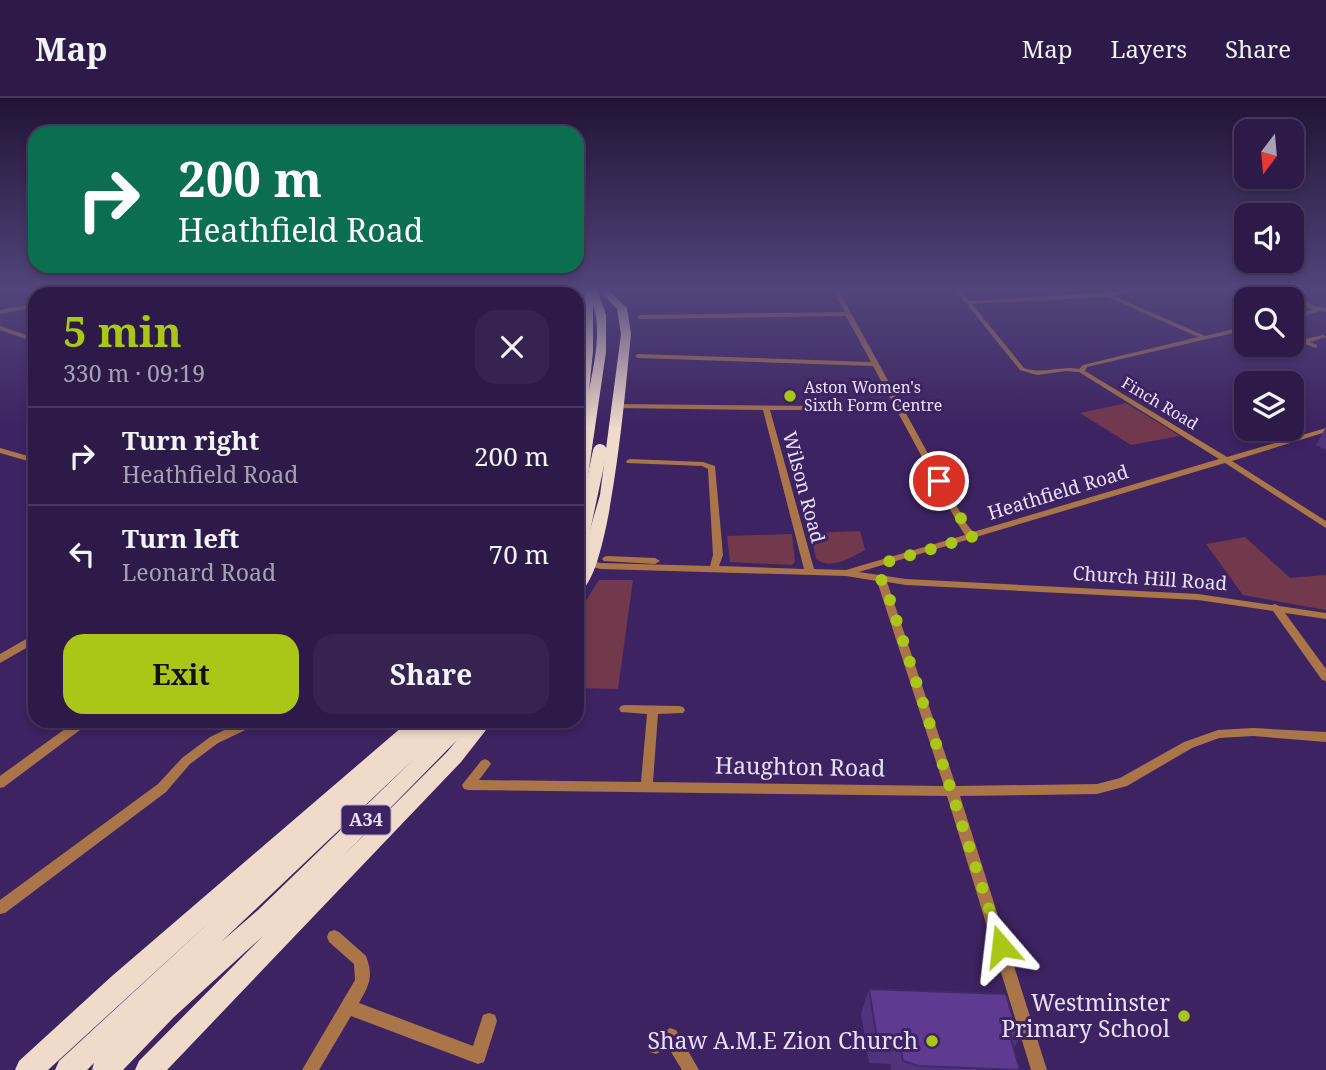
<!DOCTYPE html>
<meta charset="utf-8">
<style>
:root{--surface:#2e1a49;--page:#362350;--text:#f1f3f6;--muted:#a7a1b4;--line:#493861;--accent:#aac717}
body{margin:0;font-family:"Noto Serif",serif;background:var(--page);color:var(--text);height:100vh;display:flex;flex-direction:column;font-size:26px;white-space:nowrap}
*{box-sizing:border-box;margin:0}
p{font-size:23px;color:var(--muted)}
.icon{flex:none;width:38px;height:38px;fill:none;stroke:currentColor;stroke-width:2;stroke-linecap:round;stroke-linejoin:round}
.map{position:relative;flex:1;overflow:hidden}
.side{position:absolute;left:28px;top:189px;width:556px;height:441px;display:flex;flex-direction:column;background:var(--surface);border-radius:21px;box-shadow:0 4px 10px #0003,0 0 0 2px var(--line)}
.side>*{flex:none}
.banner{position:absolute;left:28px;top:28px;width:556px;height:147px;border-radius:21px;box-shadow:0 4px 10px #0003,0 0 0 2px var(--line);background:#0b6e4f;color:#fff;overflow:hidden}
.needle{width:46px;rotate:196deg}
.controls{position:absolute;left:1234px;top:21px;display:grid;gap:14px}
.controls a{display:grid;place-items:center;width:70px;height:70px;border-radius:14px;background:var(--surface);box-shadow:0 4px 10px #0003,0 0 0 2px var(--line);font-size:35px}
.pin{position:absolute;display:grid;place-items:center;width:60px;height:60px;color:#fff;margin:-30px;border:4px solid #fff;border-radius:50%;box-shadow:0 2px 7px #0007}
.me{position:absolute;width:77px;margin:-38px;rotate:343deg;stroke-linejoin:round;filter:drop-shadow(0 0 5px #0008)}
.turn{display:flex;align-items:center;gap:24px;height:147px;padding:0 35px;font-size:32px}
.turn .icon{width:91px;height:91px;stroke-width:2.5}
.turn b{display:block;font-size:49px;line-height:60px}
.round{display:grid;place-items:center;flex:none;width:74px;height:74px;border-radius:21px;background:var(--page)}
.head{display:flex;align-items:center;justify-content:space-between;height:119px;padding:0 35px}
h1{font-size:42px;font-weight:700;line-height:52px;color:var(--accent)}
.cta{display:flex;gap:14px;margin-top:auto;padding:14px 35px}
.cta a{flex:1;height:80px;border-radius:21px;background:var(--accent);color:#111;font-size:28px;font-weight:700;line-height:80px;text-align:center}
.cta a+a{background:var(--page);color:var(--text)}
ul{padding:0;list-style:none}
li{display:flex;align-items:center;gap:21px;height:98px;padding:0 35px;border-top:2px solid var(--line)}
li div{flex:1}
li b{display:block;font-size:26px}
li em{font-style:normal}
header{display:flex;align-items:center;gap:42px;box-sizing:border-box;height:98px;padding:0 35px;background:var(--surface);border-bottom:2px solid var(--line)}
header strong{font-size:33px}
nav{display:flex;gap:38px;margin-inline-start:auto;font-size:24px}
.map>svg:first-child{display:block}
.green{fill:#72384c}
.lines{fill:none;stroke-linecap:round;stroke-linejoin:round}
.minor{fill:#a97549;fill-rule:evenodd}
.trunk{fill:#f0daca;fill-rule:evenodd}
.trunk-bridge{stroke:#f0daca;stroke-width:14}
.wall{fill:#51337d}
.building{fill:#5e3b91;stroke:#422966;stroke-width:2}
.route{stroke:#aac717;stroke-width:12;stroke-dasharray:0 21.6}
.poi-dot{fill:#aac717;stroke:#3d2361;stroke-width:2.5}
.labels{text-anchor:middle;stroke-width:6;stroke-linejoin:round;paint-order:stroke}
.far-poi-label{font-size:16px;fill:#e9dffe;stroke:#3d2361;text-anchor:start}
.far-street-label{font-size:16px;fill:#e9dffe;stroke:#3d2361}
.shield{fill:#3d2361;stroke:#b5a7cf;stroke-width:2}
.shield-label{font-size:18px;font-weight:bold;fill:#e9dffe}
.street-label{font-size:19px;fill:#e9dffe;stroke:#3d2361}
.near-street-label{font-size:23px;fill:#e9dffe;stroke:#3d2361}
.near-poi-label{font-size:23px;fill:#e9dffe;stroke:#3d2361;text-anchor:end}
</style>
<header>
<strong>Map</strong>
<nav><a>Map</a><a>Layers</a><a>Share</a></nav>
</header>
<div class="map">
<svg width="1326" height="972" viewBox="0 0 1326 972">
<rect width="100%" height="100%" fill="#3d2361"/>
<g class="green">
<polygon points="1126,305 1180,338 1131,347 1080,315"/>
<path d="M860,433L865,452C850,460 831,472 816,461L811,435Z"/>
<polygon points="792,436 795,464 792,467 730,464 727,438"/>
<polygon points="1245,439 1290,480 1326,477 1326,512 1243,497 1206,446"/>
<polygon points="599,482 633,482 618,591 578,590 578,515"/>
</g>
<g class="lines">
<g class="minor">
<polygon points="136,193 173,193 149,196 118,196 121,194"/>
<polygon points="478,193 484,193 482,196 476,196"/>
<path d="M833,193H839L966,425L973,434L1219,361L1079,274L1066,273L1037,277L1020,272L956,193H961L969,203L1130,193L1114,198L1205,238L1246,228V232L1087,269L1085,273L1227,359L1326,330V334L1232,363L1326,423V430L1225,365L976,439L975,441H970L859,474L906,481L1198,496L1272,507L1275,506L1279,508L1326,515V521L1285,515L1326,571V583L1322,582L1273,513L1198,502L906,487L887,484L956,688L1097,686L1120,680L1184,644L1218,632L1253,630L1326,634V644L1253,638L1219,640L1192,650L1127,688L1097,696L960,698L1047,972H1031L947,698L468,692L464,691L462,687L481,663L485,661L489,663L491,666L479,682L641,684L647,616L621,614L619,611L621,608L625,607L679,608L683,609L685,612L683,615L658,616L653,684L944,688L877,483L846,478L601,471L578,466V460L601,465L710,468L713,457L708,371L702,368L627,365L626,363L630,361L703,364L715,368L723,457L719,468L804,471L763,312L614,310V306H617L818,308L819,310L815,312H770L814,471L846,472L965,437L958,426L873,268L638,260L635,258L638,256L871,264L846,218L640,221L637,219L640,217L845,214ZM1108,199L1198,239L1083,267L1079,271C1061,267 1043,277 1024,270L972,206Z"/>
<polygon points="1282,193 1289,193 1314,208 1326,210 1326,214 1320,213 1292,222 1292,218 1312,212"/>
<polygon points="35,205 35,209 0,216 0,212"/>
<polygon points="0,228 35,240 35,244 0,232"/>
<polygon points="1292,236 1305,241 1323,237 1326,239 1310,244 1317,247 1317,249 1315,250 1292,240"/>
<polygon points="0,350 35,360 35,365 0,355"/>
<polygon points="607,458 655,460 660,463 655,466 604,463 602,461 604,459"/>
<polygon points="35,536 35,545 0,565 0,556"/>
<polygon points="76,623 90,623 88,626 4,689 0,690 0,678"/>
<polygon points="243,623 260,623 258,626 218,645 190,666 166,694 5,815 0,816 0,802 158,686 182,660 210,639"/>
<path d="M334,832L339,834L366,858C374,879 369,887 359,905L473,948L483,917L489,915L495,917L497,923L484,964L478,966L351,918L319,972H302L355,882L354,866L329,844L327,839L329,834Z"/>
<polygon points="670,930 676,932 699,972 682,972 668,949 656,956 650,954 648,948 650,942"/>
</g>
<g class="trunk">
<path d="M585,193H598L606,217V254L585,398L578,402V361L584,325L578,328ZM593,206C602,234 594,265 589,293L593,253Z"/>
<path d="M609,193L627,210L631,236C627,273 611,485 578,494V473L600,397L621,236L617,211L603,196Z"/>
<path d="M409,623H450L448,627L452,623H493L461,664L167,972H135L139,963L263,838L174,919L123,972H92L94,965L87,972H55L59,963L214,820L48,972H15L19,963L112,878ZM457,642L447,654L344,757ZM416,659L258,812L221,844Z"/>
</g>
<polyline class="trunk-bridge" points="578,456 600,353"/>
</g>
<g class="wall">
<polygon points="1326,329 1326,352 1316,347"/>
<polygon points="869,891 1019,941 1014,950 1020,972 891,972 890,966 869,965 861,916"/>
</g>
<polygon class="building" points="869,891 1006,896 1019,941 1011,941 1020,972 919,968 903,963 899,942 877,941"/>
<linearGradient id="sky" x2="0" y2="1"><stop stop-color="#221335"/><stop offset="0.58" stop-color="#51457b"/><stop offset="1" stop-color="#51457b" stop-opacity="0"/></linearGradient>
<rect width="1326" height="330" fill="url(#sky)"/>
<g class="lines">
<polyline class="route" points="939,383 972,439 887,464 881,481 890,502 1001,848"/>
</g>
<g class="poi-dot">
<circle cx="790" cy="298" r="7"/>
<circle cx="1184" cy="918" r="7"/>
<circle cx="932" cy="943" r="7"/>
</g>
<g class="labels">
<g class="far-poi-label">
<text x="804" y="295">Aston Women's<tspan x="804" dy="18">Sixth Form Centre</tspan></text>
</g>
<g class="far-street-label">
<text transform="translate(1160 305) rotate(31)" y="6">Finch Road</text>
</g>
<rect class="shield" x="341.5" y="707.5" width="49" height="29" rx="5"/>
<g class="shield-label">
<text x="366" y="728">A34</text>
</g>
<g class="street-label">
<text transform="translate(804 389) rotate(75)" y="7">Wilson Road</text>
<text transform="translate(1058 394) rotate(-17)" y="7">Heathfield Road</text>
<text transform="translate(1150 480) rotate(4)" y="7">Church Hill Road</text>
</g>
<g class="near-street-label">
<text transform="translate(800 669) rotate(1)" y="8">Haughton Road</text>
</g>
<g class="near-poi-label">
<text x="1170" y="913">Westminster<tspan x="1170" dy="26">Primary School</tspan></text>
<text x="918" y="951">Shaw A.M.E Zion Church</text>
</g>
</g>
</svg>
<div class="controls">
<a><svg class="needle" viewBox="-14 -14 28 28"><path d="M0-13l5 13h-10z" fill="#e53935"/><path d="M0 13l5-13h-10z" fill="#a7a1b4"/></svg></a>
<a><svg class="icon" aria-label="sound" viewBox="0 0 24 24"><path d="M4 9h4l5-4v14l-5-4H4zM17 9q2 3 0 6"/></svg></a>
<a><svg class="icon" aria-label="search" viewBox="0 0 24 24"><circle cx="10" cy="10" r="6"/><path d="M15 15l6 6"/></svg></a>
<a><svg class="icon" aria-label="layers" viewBox="0 0 24 24"><path d="M12 4l9 5-9 5-9-5zM3 14l9 5 9-5"/></svg></a>
</div>
<div class="pin" style="left:939px;top:383px;background:#d93025"><svg class="icon" aria-label="arrive" viewBox="0 0 24 24"><path d="M6 21V4h12l-3 4 3 4H6"/></svg></div>
<svg class="me" style="left:1001px;top:848px" viewBox="-20 -20 40 40"><path d="M0-17L14 15 0 8-14 15z" fill="#aac717" stroke="#fff" stroke-width="4"/></svg>
<div class="banner">
<div class="turn"><svg class="icon" aria-label="right" viewBox="0 0 24 24"><path d="M7 20v-9h11M14 6l5 5-5 5"/></svg><div><b>200 m</b>Heathfield Road</div></div>
</div>
<section class="side">
<div class="head"><div><h1>5 min</h1><p>330 m · 09:19</p></div><a class="round"><svg class="icon" aria-label="close" viewBox="0 0 24 24"><path d="M6 6l12 12M18 6L6 18"/></svg></a></div>
<ul>
<li><svg class="icon" aria-label="right" viewBox="0 0 24 24"><path d="M7 20v-9h11M14 6l5 5-5 5"/></svg><div><b>Turn right</b><p>Heathfield Road</p></div><em>200 m</em></li>
<li><svg class="icon" aria-label="left" viewBox="0 0 24 24"><path d="M17 20v-9H6M10 6l-5 5 5 5"/></svg><div><b>Turn left</b><p>Leonard Road</p></div><em>70 m</em></li>
</ul>
<div class="cta"><a>Exit</a><a>Share</a></div>
</section>
</div>
